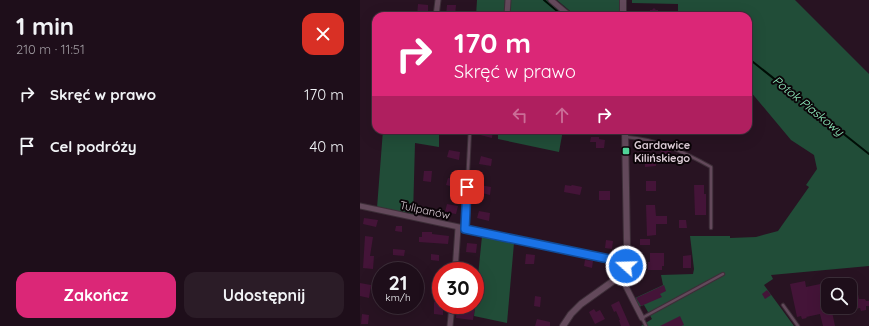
<!DOCTYPE html>
<html lang="pl">
<meta charset="utf-8">
<style>
:root{--surface:#1e0e1a;--page:#2b1c27;--text:#f1f3f6;--muted:#a19ca2;--line:#3c2e39;--accent:#db2777}
body{margin:0;font-family:Quicksand,sans-serif;background:var(--page);color:var(--text);height:100vh;display:flex;flex-direction:column;font-size:15px;white-space:nowrap}
*{box-sizing:border-box;margin:0}
p{font-size:13px;color:var(--muted)}
.icon{flex:none;width:22px;height:22px;fill:none;stroke:currentColor;stroke-width:2;stroke-linecap:round;stroke-linejoin:round}
.map{position:relative;flex:1;overflow:hidden}
.details{display:flex;flex-direction:column;background:var(--surface);width:360px}
.details>*{flex:none}
.top-card{position:absolute;left:12px;top:12px;width:380px;height:122px;border-radius:12px;box-shadow:0 4px 16px #0002,0 0 0 1px var(--line);background:#db2777;color:#fff;overflow:hidden}
.buttons{position:absolute;left:461px;top:278px;display:grid;gap:8px}
.buttons a{display:grid;place-items:center;width:36px;height:36px;border-radius:8px;background:var(--surface);box-shadow:0 4px 16px #0002,0 0 0 1px var(--line);font-size:20px}
.speed{position:absolute;left:12px;top:262px;display:flex;gap:8px;font-size:20px;font-weight:700;text-align:center}
.speed>*{display:grid;place-content:center;width:52px;height:52px;border-radius:50%;background:var(--surface);box-shadow:0 4px 16px #0002,0 0 0 1px var(--line);line-height:1}
.speed small{font-size:10px;font-weight:400}
.speed .limit{border:6px solid #d22;background:#fff;color:#111}
.pin{position:absolute;display:grid;place-items:center;width:34px;height:34px;color:#fff;margin:-17px;border-radius:8px;box-shadow:0 2px 6px #0006}
.me{position:absolute;width:44px;margin:-22px;rotate:290deg;stroke-linejoin:round;filter:drop-shadow(0 0 3px #0008)}
.turn{display:flex;align-items:center;gap:14px;height:84px;padding:0 16px;font-size:18px}
.turn .icon{width:52px;height:52px;stroke-width:2.5}
.turn b{display:block;font-size:28px;line-height:34px}
.lanes{display:flex;align-items:center;height:38px;padding:0 16px;background:#0003;justify-content:center;gap:20px;direction:ltr}
.lanes .off{opacity:.35}
.round{display:grid;place-items:center;flex:none;width:42px;height:42px;border-radius:12px;background:var(--page)}
.head{display:flex;align-items:center;justify-content:space-between;height:68px;padding:0 16px}
h1{font-size:24px;font-weight:700;line-height:30px}
.primary-button{display:flex;gap:8px;margin-top:auto;padding:8px 16px}
.primary-button a{flex:1;height:46px;border-radius:12px;background:var(--accent);color:#fff;font-size:16px;font-weight:700;line-height:46px;text-align:center}
.primary-button a+a{background:var(--page);color:var(--text)}
ul{padding:0;list-style:none}
li{display:flex;align-items:center;gap:12px;height:52px;padding:0 16px}
li div{flex:1}
li b{display:block;font-size:15px}
li em{font-style:normal}
main{display:flex;flex:1;min-height:0}
.map>svg:first-child{display:block}
.green{fill:#214d38}
.lines{fill:none;stroke-linecap:round;stroke-linejoin:round}
.stream{stroke:#000e06;stroke-width:2}
.building{fill:#441438}
.service-casing{stroke:#3d2e38;stroke-width:4.5}
.minor-casing{stroke:#3d2e38;stroke-width:7}
.tertiary-casing{stroke:#3d2e38;stroke-width:8}
.service{stroke:#63495b;stroke-width:2.5}
.minor{stroke:#63495b;stroke-width:5}
.tertiary{stroke:#63495b;stroke-width:6}
.route-casing{stroke:#114b97;stroke-width:10}
.route{stroke:#1a73e8;stroke-width:7}
.poi-dot{fill:#50d398;stroke:#0b0408;stroke-width:1.5}
.labels{text-anchor:middle;stroke-width:4;stroke-linejoin:round;paint-order:stroke}
.poi-label{font-size:11px;font-weight:bold;fill:#deced8;stroke:#0b0408;text-anchor:start}
.street-label{font-size:11px;fill:#deced8;stroke:#0b0408}
.water-label{font-size:12px;font-style:italic;fill:#94f7c4;stroke:#0b0408}
</style>
<main>
<section class="details">
<div class="head"><div><h1>1 min</h1><p>210 m · 11:51</p></div><a class="round" style="background:#d93025;color:#fff"><svg class="icon" aria-label="close" viewBox="0 0 24 24"><path d="M6 6l12 12M18 6L6 18"/></svg></a></div>
<ul>
<li><svg class="icon" aria-label="right" viewBox="0 0 24 24"><path d="M7 20v-9h11M14 6l5 5-5 5"/></svg><div><b>Skręć w prawo</b></div><em>170 m</em></li>
<li><svg class="icon" aria-label="arrive" viewBox="0 0 24 24"><path d="M6 21V4h12l-3 4 3 4H6"/></svg><div><b>Cel podróży</b></div><em>40 m</em></li>
</ul>
<div class="primary-button"><a>Zakończ</a><a>Udostępnij</a></div>
</section>
<div class="map">
<svg width="509" height="326" viewBox="0 0 509 326">
<rect width="100%" height="100%" fill="#281322"/>
<g class="green">
<polygon points="117,0 146,0 145,16 116,16"/>
<polygon points="151,0 187,0 206,16 150,16"/>
<polygon points="197,0 259,0 260,16 216,16"/>
<polygon points="272,0 435,0 509,74 509,266 411,275 413,279 404,285 434,326 281,326 292,319 284,305 279,307 275,298 303,285 301,275 333,274 334,269 330,236 370,236 370,238 396,237 418,231 449,187 446,185 457,169 454,155 431,140 390,91 388,83 388,16 318,16 318,4 272,3"/>
<polygon points="23,130 79,130 79,147 55,143 53,215 17,208"/>
<polygon points="138,130 203,130 199,152 138,139"/>
<polygon points="122,236 154,243 147,323 114,316"/>
</g>
<g class="lines">
<g class="stream">
<polyline points="184,0 203,16"/>
<polyline points="388,58 509,154"/>
</g>
</g>
<g class="building">
<polygon points="58,4 68,5 68,16 57,16"/>
<polygon points="87,5 96,5 95,16 86,16"/>
<polygon points="294,8 296,10 298,10 298,16 290,16 290,10 292,10"/>
<polygon points="121,130 133,130 132,138 120,135"/>
<polygon points="231,137 239,137 239,139 245,140 244,148 236,148 236,142 230,142"/>
<polygon points="301,149 311,151 309,157 300,155"/>
<polygon points="89,150 100,152 99,160 87,157"/>
<polygon points="121,156 132,159 131,166 119,164"/>
<polygon points="296,156 296,166 285,167 285,157"/>
<polygon points="64,171 72,171 71,182 63,181"/>
<polygon points="88,178 99,180 98,188 86,185"/>
<rect x="286" y="181" width="10" height="10"/>
<polygon points="120,185 131,187 130,195 118,192"/>
<polygon points="205,185 211,186 212,185 222,187 220,195 204,192"/>
<polygon points="334,185 344,185 344,194 346,194 346,215 335,215"/>
<rect x="239" y="191" width="11" height="9"/>
<polygon points="87,204 98,206 96,214 85,212"/>
<polygon points="286,205 295,205 296,216 307,216 307,224 296,224 296,235 287,236"/>
<polygon points="119,211 130,213 129,221 117,218"/>
<polygon points="4,218 18,220 16,227 3,224"/>
<polygon points="319,220 326,220 327,228 319,228"/>
<polygon points="36,226 42,226 42,232 35,231"/>
<polygon points="62,232 72,232 72,234 89,236 88,244 59,242 59,237 62,237"/>
<polygon points="5,236 13,237 10,256 14,256 13,269 3,268"/>
<rect x="280" y="239" width="10" height="6"/>
<polygon points="246,240 253,241 252,249 245,248"/>
<polygon points="107,243 117,244 116,253 106,252"/>
<polygon points="33,249 45,250 44,256 33,255"/>
<polygon points="290,253 304,253 304,266 302,266 302,270 288,270 288,262 290,262"/>
<polygon points="71,254 79,255 79,261 71,260"/>
<polygon points="166,254 175,255 174,264 165,264"/>
<polygon points="331,255 331,268 323,268 323,256"/>
<polygon points="225,260 233,261 232,268 224,266"/>
<polygon points="445,281 446,287 465,283 467,296 468,295 468,307 471,307 475,326 463,326 460,314 446,317 447,318 442,319 441,316 437,317 430,284"/>
<polygon points="0,283 11,285 9,298 0,296"/>
<polygon points="304,285 306,291 300,294 302,297 281,306 276,298"/>
<polygon points="496,285 499,299 505,299 506,301 509,301 509,306 506,306 506,310 501,311 500,308 494,309 493,305 490,305 490,286"/>
<polygon points="407,290 411,295 405,299 402,294"/>
<polygon points="175,296 181,297 180,307 174,306"/>
<polygon points="259,301 270,326 261,326 259,320 260,320 256,311 254,312 251,305"/>
<polygon points="74,302 81,303 81,305 83,305 83,315 74,314"/>
<polygon points="97,306 115,307 113,320 96,318"/>
<polygon points="234,309 236,312 240,310 245,319 235,324 229,312"/>
<polygon points="2,314 9,315 8,324 1,324"/>
<polygon points="320,316 324,325 321,326 300,326"/>
<polygon points="177,319 190,322 190,326 175,326"/>
</g>
<g class="lines">
<defs>
<g id="service">
<path d="M266,137C297,139 324,152 351,167V228"/>
<polyline points="105,227 110,130"/>
<polyline points="423,305 438,326"/>
<polyline points="286,326 282,318 363,274"/>
</g>
<g id="minor">
<polyline points="191,0 210,16"/>
<polyline points="76,16 78,0"/>
<polyline points="147,16 148,0"/>
<polyline points="0,206 249,259 266,266"/>
<polyline points="95,271 98,228"/>
<polyline points="260,275 282,318"/>
<polyline points="90,326 92,305"/>
</g>
<g id="tertiary">
<polyline points="263,0 263,16"/>
<polyline points="203,326 211,314 221,304 256,279 262,272 266,266 267,245 265,130"/>
</g>
</defs>
<use href="#service" class="service-casing"/>
<use href="#minor" class="minor-casing"/>
<use href="#tertiary" class="tertiary-casing"/>
<use href="#service" class="service"/>
<use href="#minor" class="minor"/>
<use href="#tertiary" class="tertiary"/>
</g>
<g class="lines">
<defs>
<polyline id="route" points="107,187 105,229 249,259 266,266"/>
</defs>
<use href="#route" class="route-casing"/>
<use href="#route" class="route"/>
</g>
<rect class="poi-dot" x="262" y="147" width="8" height="8" rx="2"/>
<g class="labels">
<g class="poi-label">
<text x="274" y="149">Gardawice<tspan x="274" dy="13">Kilińskiego</tspan></text>
</g>
<g class="street-label">
<text transform="translate(65 210) rotate(12)" y="4">Tulipanów</text>
</g>
<g class="water-label">
<text transform="translate(448 106) rotate(39)" y="4">Potok Piaskowy</text>
</g>
</g>
</svg>
<div class="buttons">
<a><svg class="icon" aria-label="search" viewBox="0 0 24 24"><circle cx="10" cy="10" r="6"/><path d="M15 15l6 6"/></svg></a>
</div>
<div class="speed"><div>21<small>km/h</small></div><div class="limit">30</div></div>
<div class="pin" style="left:107px;top:187px;background:#d93025"><svg class="icon" aria-label="arrive" viewBox="0 0 24 24"><path d="M6 21V4h12l-3 4 3 4H6"/></svg></div>
<svg class="me" style="left:266px;top:266px" viewBox="-20 -20 40 40"><circle r="17" fill="#1a73e8" stroke="#fff" stroke-width="3"/><path d="M0-11L8 9 0 5-8 9z" fill="#fff"/></svg>
<div class="top-card">
<div class="turn"><svg class="icon" aria-label="right" viewBox="0 0 24 24"><path d="M7 20v-9h11M14 6l5 5-5 5"/></svg><div><b>170 m</b>Skręć w prawo</div></div>
<div class="lanes"><svg class="icon off" aria-label="left" viewBox="0 0 24 24"><path d="M17 20v-9H6M10 6l-5 5 5 5"/></svg><svg class="icon off" aria-label="ahead" viewBox="0 0 24 24"><path d="M12 20V5M6 11l6-6 6 6"/></svg><svg class="icon" aria-label="right" viewBox="0 0 24 24"><path d="M7 20v-9h11M14 6l5 5-5 5"/></svg></div>
</div>
</div>
</main>
